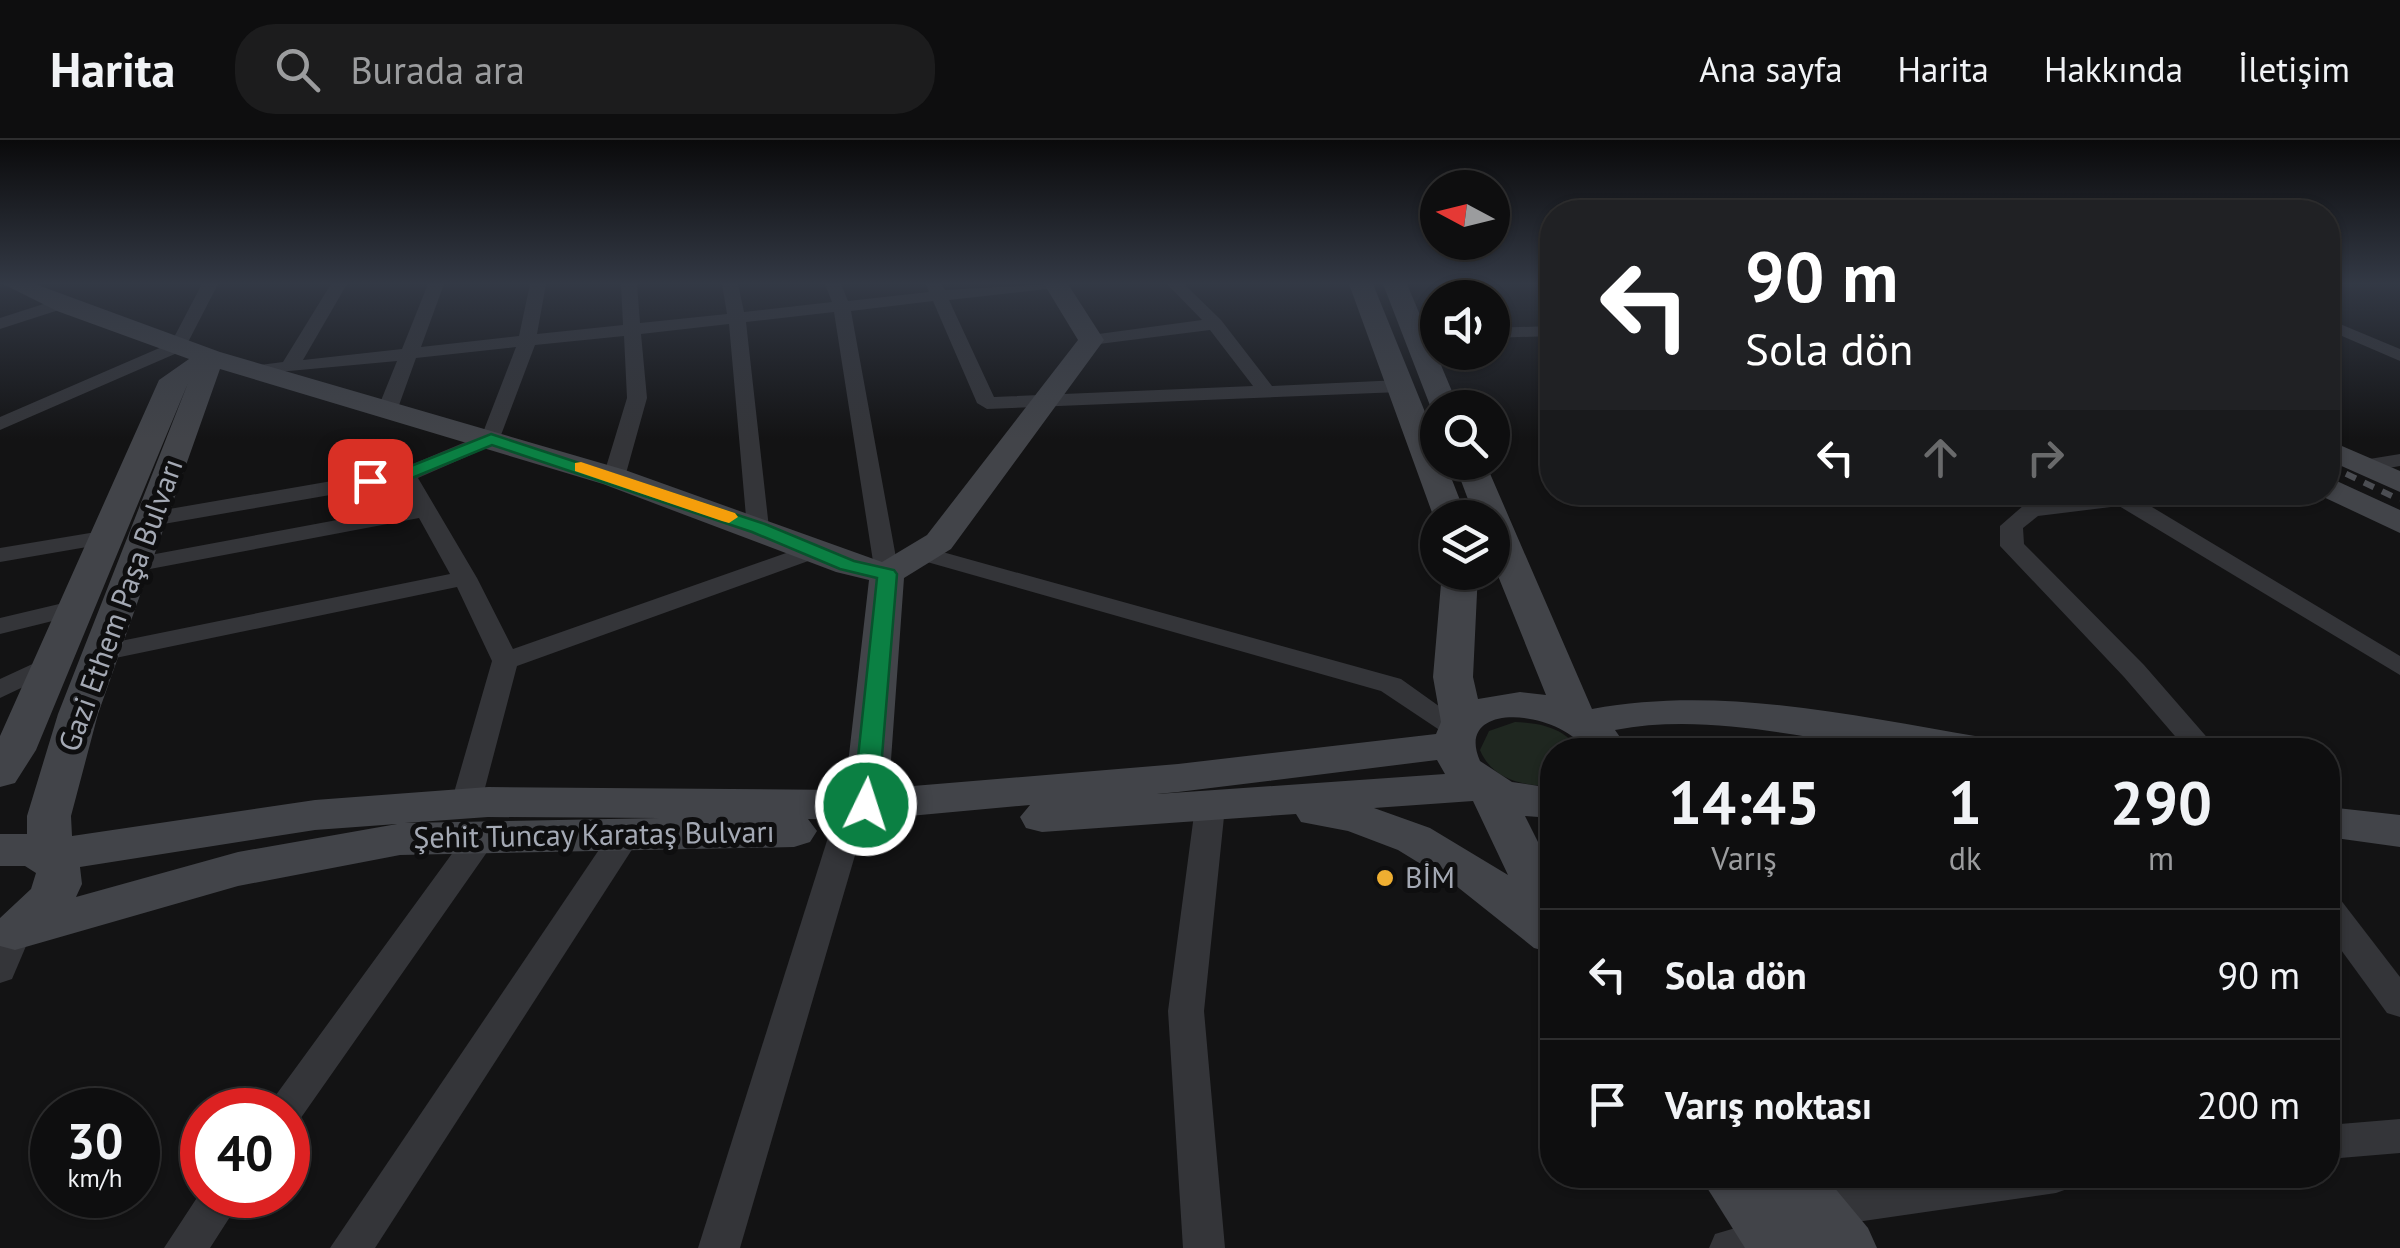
<!DOCTYPE html>
<html lang="tr">
<meta charset="utf-8">
<style>
:root{--surface:#0e0e0f;--page:#1c1c1d;--text:#f1f3f6;--muted:#9b9c9e;--line:#2e2e2f}
body{margin:0;font-family:"PT Sans",sans-serif;background:var(--page);color:var(--text);height:100vh;display:flex;flex-direction:column;font-size:38px;white-space:nowrap}
*{box-sizing:border-box;margin:0}
p{font-size:32px;color:var(--muted)}
.icon{flex:none;width:55px;height:55px;fill:none;stroke:currentColor;stroke-width:2;stroke-linecap:round;stroke-linejoin:round}
.map{position:relative;flex:1;overflow:hidden}
.sheet{position:absolute;left:1540px;top:598px;width:800px;height:450px;display:flex;flex-direction:column;background:var(--surface);border-radius:40px;box-shadow:0 2px 8px #0004,0 0 0 2px var(--line)}
.sheet>*{flex:none}
.guide{position:absolute;left:1540px;top:60px;width:800px;height:305px;border-radius:40px;box-shadow:0 2px 8px #0004,0 0 0 2px var(--line);background:#202124;color:#fff;overflow:hidden}
.needle{width:65px;rotate:277deg}
.fabs{position:absolute;left:1420px;top:30px;display:grid;gap:20px}
.fabs a{display:grid;place-items:center;width:90px;height:90px;border-radius:50%;background:var(--surface);box-shadow:0 2px 8px #0004,0 0 0 2px var(--line);font-size:50px}
.speed{position:absolute;left:30px;top:948px;display:flex;gap:20px;font-size:50px;font-weight:700;text-align:center}
.speed>*{display:grid;place-content:center;width:130px;height:130px;border-radius:50%;background:var(--surface);box-shadow:0 2px 8px #0004,0 0 0 2px var(--line);line-height:1}
.speed small{font-size:25px;font-weight:400}
.speed .limit{border:15px solid #d22;background:#fff;color:#111}
.pin{position:absolute;display:grid;place-items:center;width:85px;height:85px;color:#fff;margin:-42px;border-radius:20px;box-shadow:0 5px 15px #0006}
.me{position:absolute;width:110px;margin:-55px;rotate:4deg;stroke-linejoin:round;filter:drop-shadow(0 0 8px #0008)}
.turn{display:flex;align-items:center;gap:35px;height:210px;padding:0 40px;font-size:45px}
.turn .icon{width:130px;height:130px;stroke-width:2.5}
.turn b{display:block;font-size:70px;line-height:85px}
.lanes{display:flex;align-items:center;height:95px;padding:0 40px;background:#0003;justify-content:center;gap:50px;direction:ltr}
.lanes .off{opacity:.35}
.eta{display:flex;justify-content:space-evenly;align-items:center;height:170px;text-align:center}
.eta b{font-size:60px;font-weight:700;line-height:70px}
ul{padding:0;list-style:none}
li{display:flex;align-items:center;gap:30px;height:130px;padding:0 40px;border-top:2px solid var(--line)}
li div{flex:1}
li b{display:block;font-size:38px}
li em{font-style:normal}
header{display:flex;align-items:center;gap:60px;box-sizing:border-box;height:140px;padding:0 50px;background:var(--surface);border-bottom:2px solid var(--line)}
header strong{font-size:48px}
nav{display:flex;gap:55px;margin-inline-start:auto;font-size:35px}
.search{width:700px;height:90px;background:var(--page);display:flex;align-items:center;gap:25px;box-sizing:border-box;padding:0 35px;border-radius:40px;color:var(--muted);font-size:38px}
.map>svg:first-child{display:block}
.green{fill:#1f2720}
.lines{fill:none;stroke-linecap:round;stroke-linejoin:round}
.street{fill:#343539;fill-rule:evenodd}
.secondary{fill:#424449;fill-rule:evenodd}
.rail{stroke:#4b4d52;stroke-width:6;stroke-dasharray:11 9;stroke-linecap:butt}
.route{fill:#0b8043;stroke:#07532c;stroke-width:2.5}
.slow{fill:#f59e0b}
.poi-dot{fill:#eeae31;stroke:#0e0e0f;stroke-width:4}
.labels{text-anchor:middle;stroke-width:10;stroke-linejoin:round;paint-order:stroke}
.street-label{font-size:30px;fill:#a4a9b4;stroke:#0e0e0f}
.poi-label{font-size:30px;fill:#a4a9b4;stroke:#0e0e0f;text-anchor:start}
</style>
<header>
<strong>Harita</strong>
<div class="search"><svg class="icon" aria-label="search" viewBox="0 0 24 24"><circle cx="10" cy="10" r="6"/><path d="M15 15l6 6"/></svg>Burada ara</div>
<nav><a>Ana sayfa</a><a>Harita</a><a>Hakkında</a><a>İletişim</a></nav>
</header>
<div class="map">
<svg width="2400" height="1108" viewBox="0 0 2400 1108">
<rect width="100%" height="100%" fill="#131314"/>
<path class="green" d="M1515,582C1540,583 1565,588 1579,610H1552V645C1523,647 1492,639 1480,610L1489,591Z"/>
<g class="lines">
<g class="street">
<polygon points="202,144 218,144 184,210 0,290 0,277 171,203"/>
<polygon points="331,144 347,144 303,220 402,209 428,144 444,144 421,207 519,196 530,144 546,144 537,194 623,185 621,144 637,144 640,183 727,174 722,144 738,144 744,172 832,162 825,144 841,144 848,161 929,152 926,144 942,144 945,150 1055,144 1047,149 949,160 994,257 1253,246 1210,190 1091,205 1082,200 1091,195 1202,180 1167,144 1184,144 1221,180 1272,246 1400,240 1410,246 1400,252 987,269 977,263 933,161 851,171 899,434 887,441 875,434 834,172 746,182 769,388 758,395 747,388 729,184 641,194 647,258 625,337 614,343 603,337 627,258 624,196 535,205 498,303 418,338 477,438 513,509 806,406 814,404 826,411 822,416 517,526 481,663 477,670 455,670 451,663 492,521 457,447 101,521 88,513 101,505 450,434 419,378 134,432 122,425 134,418 412,366 399,343 152,386 141,379 152,372 401,329 482,295 516,207 416,218 398,268 388,274 378,268 397,221 245,235 245,227 283,222"/>
<polygon points="59,159 67,164 65,168 0,189 0,178"/>
<polygon points="2328,179 2400,209 2400,221 2328,190"/>
<polygon points="1552,186 1552,196 1492,198 1492,188"/>
<polygon points="1438,189 1438,199 1416,200 1407,195 1416,190"/>
<polygon points="2400,314 2400,326 2365,332 2354,326 2357,321"/>
<polygon points="2100,352 2127,352 2400,516 2400,535 2119,366 2038,376 2023,388 2024,404 2144,525 2218,610 2187,610 2124,537 2000,406 2000,386 2024,365"/>
<polygon points="108,390 116,392 120,397 116,402 0,422 0,408"/>
<polygon points="921,406 1401,539 1471,589 1467,595 1447,595 1381,551 913,418 909,413"/>
<polygon points="76,460 85,463 89,468 85,473 0,494 0,478"/>
<polygon points="52,515 61,517 65,523 61,529 0,558 0,539"/>
<polygon points="1210,657 1221,660 1225,667 1204,871 1225,1108 1183,1108 1168,871 1195,667 1199,660"/>
<polygon points="847,677 858,680 863,688 740,1108 698,1108 831,688 836,680"/>
<polygon points="626,683 637,686 642,694 375,1108 330,1108 615,686"/>
<polygon points="481,686 492,689 497,697 492,705 298,982 288,985 288,970 265,970 470,689"/>
<polygon points="2328,756 2340,759 2400,837 2400,877 2387,873 2328,792"/>
<polygon points="15,779 27,783 32,792 12,839 0,843 0,788 3,783"/>
<polygon points="2400,979 2400,1013 2328,1019 2328,985"/>
<polygon points="1925,1035 2076,1035 2070,1048 2056,1053 1815,1088 1800,1082 1794,1069 1800,1056 1815,1050"/>
<polygon points="202,1050 202,1055 244,1055 210,1108 164,1108"/>
<polygon points="1773,1077 1788,1083 1794,1097 1789,1108 1709,1108 1715,1094"/>
</g>
<g class="secondary">
<path d="M3,144H35L220,212L625,330L882,422L927,395L1078,200L1044,144H1068L1104,200L951,409L904,438L889,648L1178,624L1436,594L1441,582L1433,537L1442,432H1478L1473,537L1478,559L1520,552L1546,555L1492,421V378H1475L1454,322H1485L1592,569C1722,545 1853,576 1981,597L1996,601L2002,610C1969,610 1934,613 1901,610C1806,600 1711,572 1615,590L1629,610H1586C1558,569 1453,560 1480,621L1512,642L1552,648V678L1525,676L1552,730V813L1534,808L1455,745L1398,710L1348,691L1301,682L1296,674L1042,692L1026,688L1020,677L1030,665L866,680L808,679L817,691L810,702L794,707L400,715L238,746L15,810L0,806V778L31,749L36,733L25,726H0V694H27V676L58,574L188,243L36,610L15,643L0,647V596L159,240L189,219L57,171ZM220,229L603,344L836,432L869,440L845,650L488,647L315,660L72,696L71,676L98,574ZM1437,620L1445,634L1157,654L1178,652ZM1473,661L1508,735L1430,688L1374,668ZM488,677L659,678L405,683ZM397,684L238,712L76,757L82,744L80,727L315,690Z"/>
<polygon points="1349,144 1373,144 1438,304 1438,322 1445,322 1467,378 1438,378 1438,382 1434,378"/>
<polygon points="1383,144 1407,144 1459,268 1438,268 1438,275 1431,268"/>
<polygon points="2328,300 2400,331 2400,352 2328,320"/>
<polygon points="2328,337 2400,370 2400,393 2317,354 2328,352"/>
<polygon points="2328,667 2400,675 2400,707 2328,697"/>
<polygon points="1699,1035 1824,1035 1868,1088 1877,1108 1745,1108"/>
</g>
<polyline class="rail" points="2328,325 2400,360"/>
</g>
<linearGradient id="sky" x2="0" y2="1"><stop stop-color="#0a0a0b"/><stop offset="0.48" stop-color="#333945"/><stop offset="1" stop-color="#333945" stop-opacity="0"/></linearGradient>
<rect width="2400" height="299" fill="url(#sky)"/>
<polygon class="route" points="491,294 765,384 854,421 894,430 897,434 878,665 875,671 866,673 853,665 877,438 840,429 752,392 492,305 412,338 370,346 361,341 401,330"/>
<polygon class="slow" points="581,322 735,373 738,377 729,383 722,381 575,331 575,323"/>
<circle class="poi-dot" cx="1385" cy="738" r="10"/>
<g class="labels">
<g class="street-label">
<text transform="translate(121 465) rotate(-70)" y="10">Gazi Ethem Paşa Bulvarı</text>
<text transform="translate(594 695) rotate(-1)" y="10">Şehit Tuncay Karataş Bulvarı</text>
</g>
<g class="poi-label">
<text x="1405" y="748">BİM</text>
</g>
</g>
</svg>
<div class="fabs">
<a><svg class="needle" viewBox="-14 -14 28 28"><path d="M0-13l5 13h-10z" fill="#e53935"/><path d="M0 13l5-13h-10z" fill="#9b9c9e"/></svg></a>
<a><svg class="icon" aria-label="sound" viewBox="0 0 24 24"><path d="M4 9h4l5-4v14l-5-4H4zM17 9q2 3 0 6"/></svg></a>
<a><svg class="icon" aria-label="search" viewBox="0 0 24 24"><circle cx="10" cy="10" r="6"/><path d="M15 15l6 6"/></svg></a>
<a><svg class="icon" aria-label="layers" viewBox="0 0 24 24"><path d="M12 4l9 5-9 5-9-5zM3 14l9 5 9-5"/></svg></a>
</div>
<div class="speed"><div>30<small>km/h</small></div><div class="limit">40</div></div>
<div class="pin" style="left:370px;top:341px;background:#d93025"><svg class="icon" aria-label="arrive" viewBox="0 0 24 24"><path d="M6 21V4h12l-3 4 3 4H6"/></svg></div>
<svg class="me" style="left:866px;top:665px" viewBox="-20 -20 40 40"><circle r="17" fill="#0b8043" stroke="#fff" stroke-width="3"/><path d="M0-11L8 9 0 5-8 9z" fill="#fff"/></svg>
<div class="guide">
<div class="turn"><svg class="icon" aria-label="left" viewBox="0 0 24 24"><path d="M17 20v-9H6M10 6l-5 5 5 5"/></svg><div><b>90 m</b>Sola dön</div></div>
<div class="lanes"><svg class="icon" aria-label="left" viewBox="0 0 24 24"><path d="M17 20v-9H6M10 6l-5 5 5 5"/></svg><svg class="icon off" aria-label="ahead" viewBox="0 0 24 24"><path d="M12 20V5M6 11l6-6 6 6"/></svg><svg class="icon off" aria-label="right" viewBox="0 0 24 24"><path d="M7 20v-9h11M14 6l5 5-5 5"/></svg></div>
</div>
<section class="sheet">
<div class="eta">
<div><b>14:45</b><p>Varış</p></div>
<div><b>1</b><p>dk</p></div>
<div><b>290</b><p>m</p></div>
</div>
<ul>
<li><svg class="icon" aria-label="left" viewBox="0 0 24 24"><path d="M17 20v-9H6M10 6l-5 5 5 5"/></svg><div><b>Sola dön</b></div><em>90 m</em></li>
<li><svg class="icon" aria-label="arrive" viewBox="0 0 24 24"><path d="M6 21V4h12l-3 4 3 4H6"/></svg><div><b>Varış noktası</b></div><em>200 m</em></li>
</ul>
</section>
</div>
